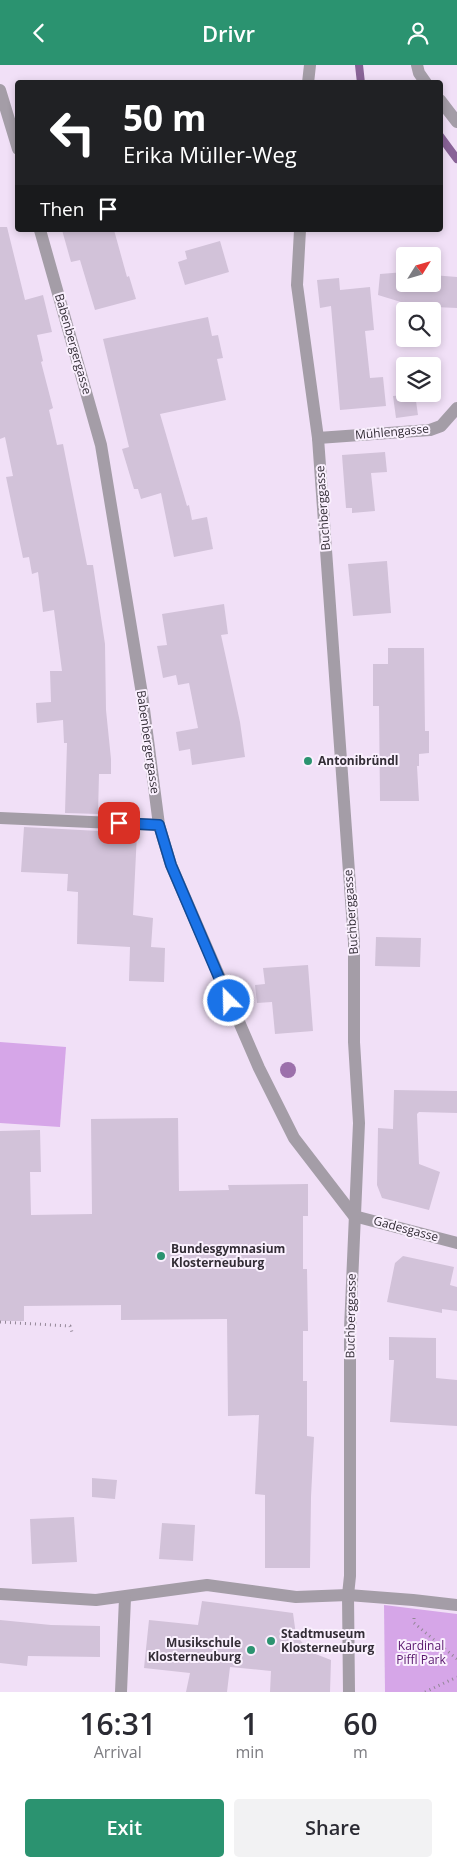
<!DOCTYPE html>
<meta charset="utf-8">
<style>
:root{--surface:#fff;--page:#f2f2f3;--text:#2b2b33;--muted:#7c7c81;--accent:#2b9370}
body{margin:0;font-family:"Open Sans",sans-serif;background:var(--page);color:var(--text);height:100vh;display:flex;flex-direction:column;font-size:19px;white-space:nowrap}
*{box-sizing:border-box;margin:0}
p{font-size:16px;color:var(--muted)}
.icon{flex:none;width:28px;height:28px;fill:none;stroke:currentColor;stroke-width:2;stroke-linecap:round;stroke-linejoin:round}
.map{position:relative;height:1627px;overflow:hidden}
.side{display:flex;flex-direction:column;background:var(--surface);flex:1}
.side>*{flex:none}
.guide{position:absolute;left:15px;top:15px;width:428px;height:152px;border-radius:5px;box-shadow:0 2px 8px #0003;background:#202124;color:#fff;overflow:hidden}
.needle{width:32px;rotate:53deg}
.tools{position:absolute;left:396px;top:182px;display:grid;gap:10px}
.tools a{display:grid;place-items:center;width:45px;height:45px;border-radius:5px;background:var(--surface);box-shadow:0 2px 8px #0003;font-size:25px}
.pin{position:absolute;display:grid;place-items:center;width:42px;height:42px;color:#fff;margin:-21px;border-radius:10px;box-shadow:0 2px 8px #0006}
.me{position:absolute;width:55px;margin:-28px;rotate:337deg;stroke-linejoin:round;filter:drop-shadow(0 0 4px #0008)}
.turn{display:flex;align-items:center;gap:18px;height:105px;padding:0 25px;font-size:22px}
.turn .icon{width:65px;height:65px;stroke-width:2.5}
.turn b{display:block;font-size:35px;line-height:42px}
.then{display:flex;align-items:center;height:48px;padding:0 25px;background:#0003;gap:10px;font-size:19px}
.eta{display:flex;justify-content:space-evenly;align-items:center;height:85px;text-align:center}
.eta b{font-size:30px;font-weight:600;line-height:35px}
.action{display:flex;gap:10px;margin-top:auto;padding:10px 25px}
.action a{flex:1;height:58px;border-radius:5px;background:var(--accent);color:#fff;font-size:20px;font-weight:600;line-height:58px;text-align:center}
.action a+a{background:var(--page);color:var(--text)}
header{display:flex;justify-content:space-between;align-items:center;height:65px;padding:0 25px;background:var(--accent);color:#fff;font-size:22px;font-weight:600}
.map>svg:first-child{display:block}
.green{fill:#d6a6e8}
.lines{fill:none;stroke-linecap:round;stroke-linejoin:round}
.stream{stroke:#896397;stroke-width:8}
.building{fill:#d2c2d9}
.path{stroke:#938797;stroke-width:3;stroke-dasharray:1 4;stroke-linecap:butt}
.minor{stroke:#a49da7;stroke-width:12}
.tree{fill:#9c70ab}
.route-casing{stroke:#114b97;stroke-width:12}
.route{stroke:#1a73e8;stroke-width:9}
.poi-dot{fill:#2b9370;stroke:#faf0fe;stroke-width:2}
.labels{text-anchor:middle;stroke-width:4;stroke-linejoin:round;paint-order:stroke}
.street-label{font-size:12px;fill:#332d36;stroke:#faf0fe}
.poi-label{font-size:12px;font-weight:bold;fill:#332d36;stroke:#faf0fe;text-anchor:start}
.park-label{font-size:12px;fill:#57146c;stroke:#faf0fe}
</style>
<header><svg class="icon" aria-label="back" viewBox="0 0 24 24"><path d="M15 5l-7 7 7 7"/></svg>Drivr<svg class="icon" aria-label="person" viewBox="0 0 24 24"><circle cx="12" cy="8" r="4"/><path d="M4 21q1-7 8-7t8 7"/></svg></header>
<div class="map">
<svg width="457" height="1627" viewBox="0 0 457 1627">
<rect width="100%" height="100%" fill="#f1e0f7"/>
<g class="green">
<polygon points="0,977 66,982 60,1062 0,1058"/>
<polygon points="384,1540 457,1549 457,1627 385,1627"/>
</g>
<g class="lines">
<g class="stream">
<polyline points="359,0 361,18"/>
<polyline points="440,71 457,94"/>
</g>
</g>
<g class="building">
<polygon points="0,162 7,162 25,235 43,230 52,267 37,270 43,296 41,297 53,343 49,345 57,380 63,379 87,500 93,500 105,579 106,645 111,694 111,709 99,709 98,749 65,748 67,678 64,678 63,655 37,658 36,638 51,637 50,606 62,606 54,545 43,547 38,507 32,509 29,492 23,493 6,412 13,411 5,372 0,374"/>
<polygon points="62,165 114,165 127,212 129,211 136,234 95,245 80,195 71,197"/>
<polygon points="220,176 229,207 185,220 178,197 187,194 185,186"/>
<polygon points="405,207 405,219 432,219 432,210 457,212 457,243 414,241 378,230 380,209"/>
<polygon points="339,213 340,225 370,222 374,265 365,266 370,313 383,312 386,341 340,345 331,241 320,243 317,215"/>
<polygon points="208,252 212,271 218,270 223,293 217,294 226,335 160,349 187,441 189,440 192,455 207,452 213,484 174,492 161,428 141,434 138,424 134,424 122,384 129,382 103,274"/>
<polygon points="415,329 418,350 396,353 393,331"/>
<polygon points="385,387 387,407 371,408 375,446 352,448 352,443 346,443 342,390"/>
<polygon points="387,496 391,548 353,551 348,499"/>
<polygon points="224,539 228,569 221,570 240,657 245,692 192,700 190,684 179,686 176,667 198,663 189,618 178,620 176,610 163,613 157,581 167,580 162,549"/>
<polygon points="388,583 424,583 425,666 429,666 429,688 419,689 419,701 417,701 419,736 380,736 379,641 373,641 373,599 388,599"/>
<polygon points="24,762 137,768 133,850 153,853 151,882 165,883 164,917 129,916 130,882 77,879 78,827 67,826 68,809 21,807"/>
<polygon points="376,872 421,873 420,902 375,901"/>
<polygon points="308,900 313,966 275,969 272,937 257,938 255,920 265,919 263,903"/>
<polygon points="394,1025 457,1026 457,1048 419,1047 417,1049 419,1099 440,1107 429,1145 382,1133 377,1120 378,1063 393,1064"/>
<polygon points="178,1053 179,1126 229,1125 228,1120 308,1119 308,1151 303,1151 303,1204 307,1204 308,1266 303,1266 303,1316 307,1316 307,1371 314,1372 311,1432 310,1503 265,1503 265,1430 255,1429 259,1350 228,1351 227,1254 121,1255 121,1240 24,1241 24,1256 0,1256 0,1066 40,1065 41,1107 30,1107 31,1150 92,1149 91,1054"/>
<polygon points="403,1191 454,1202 450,1220 457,1222 457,1246 442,1244 442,1248 387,1237 395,1198"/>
<polygon points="389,1272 436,1273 436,1313 457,1315 457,1361 390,1357 394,1295 389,1295"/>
<polygon points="92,1413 117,1415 115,1434 92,1432"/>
<polygon points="74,1452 77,1497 32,1499 30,1454"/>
<polygon points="162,1458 195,1460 193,1496 159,1494"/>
<polygon points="202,1536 293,1548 296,1570 305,1581 313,1588 331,1595 330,1627 270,1627 271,1606 230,1602 227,1627 186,1627 190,1608 144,1603 149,1555 198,1560"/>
<polygon points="0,1555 51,1560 100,1561 100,1592 28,1591 27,1601 0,1598"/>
</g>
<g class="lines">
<g class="path">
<polyline points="0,1257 70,1261 72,1267"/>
<polyline points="414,1553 414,1558 457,1594"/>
<polyline points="425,1627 457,1612"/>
</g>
<g class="minor">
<polyline points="417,0 419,8 426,18"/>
<polyline points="308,18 310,0"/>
<polyline points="0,25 18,84"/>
<polyline points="440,35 457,57"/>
<polyline points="40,165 101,380 142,629 159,760 171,800 259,1003 294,1073 354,1151 457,1178"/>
<polyline points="300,165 297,220 318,373 354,877 354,977 359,1058 350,1264 350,1511 348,1530 349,1627"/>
<polyline points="318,373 430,365 441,361 457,343"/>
<polyline points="0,753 159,760"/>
<polyline points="0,1529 96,1535 207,1520 296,1532 348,1530 413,1535 457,1540"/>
<polyline points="121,1627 125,1533"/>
</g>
</g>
<circle class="tree" cx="288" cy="1005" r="8"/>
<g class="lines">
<defs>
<polyline id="route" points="119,758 159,760 171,800 229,936"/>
</defs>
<use href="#route" class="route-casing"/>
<use href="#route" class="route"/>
</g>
<g class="poi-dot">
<circle cx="308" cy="696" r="5"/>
<circle cx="161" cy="1191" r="5"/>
<circle cx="271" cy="1576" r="5"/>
<circle cx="251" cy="1585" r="5"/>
</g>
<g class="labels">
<g class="street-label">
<text transform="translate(73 279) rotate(74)" y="4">Babenbergergasse</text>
<text transform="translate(392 367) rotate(-5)" y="4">Mühlengasse</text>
<text transform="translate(323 443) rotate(-94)" y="4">Buchberggasse</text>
<text transform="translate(148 677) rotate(82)" y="4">Babenbergergasse</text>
<text transform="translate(351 847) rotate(-94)" y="4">Buchberggasse</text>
<text transform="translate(406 1164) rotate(15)" y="4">Gadesgasse</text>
<text transform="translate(351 1251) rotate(-89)" y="4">Buchberggasse</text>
</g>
<g class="poi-label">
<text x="318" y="700">Antonibründl</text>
<text x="171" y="1188">Bundesgymnasium<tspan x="171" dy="14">Klosterneuburg</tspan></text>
<text x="281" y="1573">Stadtmuseum<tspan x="281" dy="14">Klosterneuburg</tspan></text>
<text x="241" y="1582" text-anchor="end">Musikschule<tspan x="241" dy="14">Klosterneuburg</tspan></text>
</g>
<g class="park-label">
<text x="421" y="1585">Kardinal<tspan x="421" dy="14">Piffl Park</tspan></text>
</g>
</g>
</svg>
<div class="tools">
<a><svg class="needle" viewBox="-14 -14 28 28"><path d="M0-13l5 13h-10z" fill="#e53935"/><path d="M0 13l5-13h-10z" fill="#7c7c81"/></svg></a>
<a><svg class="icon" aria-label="search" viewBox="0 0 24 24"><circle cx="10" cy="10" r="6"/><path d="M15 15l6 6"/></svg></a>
<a><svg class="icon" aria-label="layers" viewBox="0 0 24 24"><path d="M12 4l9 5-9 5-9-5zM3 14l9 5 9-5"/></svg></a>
</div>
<div class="pin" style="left:119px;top:758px;background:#d93025"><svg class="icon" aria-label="arrive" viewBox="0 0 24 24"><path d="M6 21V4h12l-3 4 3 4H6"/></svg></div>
<svg class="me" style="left:229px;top:936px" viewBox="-20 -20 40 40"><circle r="17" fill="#1a73e8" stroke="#fff" stroke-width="3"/><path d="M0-11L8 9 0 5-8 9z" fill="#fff"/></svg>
<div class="guide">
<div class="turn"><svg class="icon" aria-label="left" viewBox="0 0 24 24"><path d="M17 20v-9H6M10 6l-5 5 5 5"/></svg><div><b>50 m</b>Erika Müller-Weg</div></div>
<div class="then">Then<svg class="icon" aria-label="arrive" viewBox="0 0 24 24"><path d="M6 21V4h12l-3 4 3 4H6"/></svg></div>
</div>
</div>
<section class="side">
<div class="eta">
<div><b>16:31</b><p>Arrival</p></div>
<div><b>1</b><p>min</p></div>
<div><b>60</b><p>m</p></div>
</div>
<div class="action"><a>Exit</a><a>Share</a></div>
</section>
